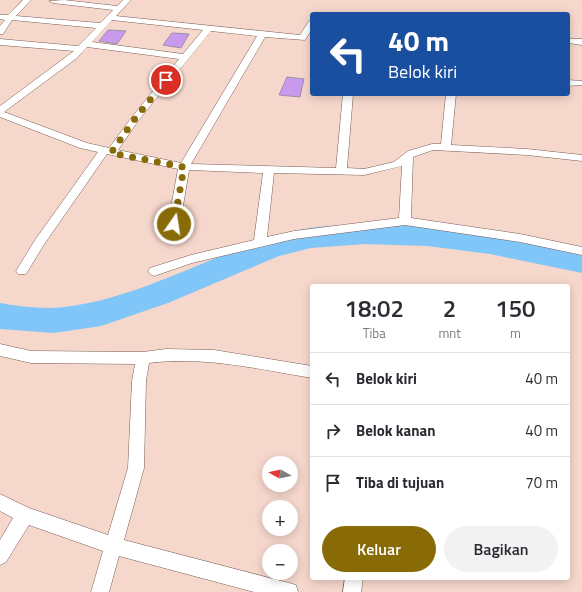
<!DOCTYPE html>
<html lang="id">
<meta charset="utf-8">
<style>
:root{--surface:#fff;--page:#f2f2f3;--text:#2b2b33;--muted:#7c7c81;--line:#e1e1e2;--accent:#886a07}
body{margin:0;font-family:"Titillium Web",sans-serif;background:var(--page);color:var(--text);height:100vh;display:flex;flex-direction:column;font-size:15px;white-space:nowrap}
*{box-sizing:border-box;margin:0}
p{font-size:13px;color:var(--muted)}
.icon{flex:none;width:22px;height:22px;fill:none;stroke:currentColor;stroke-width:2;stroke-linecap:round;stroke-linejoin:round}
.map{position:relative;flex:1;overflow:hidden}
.details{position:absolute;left:310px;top:284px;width:260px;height:296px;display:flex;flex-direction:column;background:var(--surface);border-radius:4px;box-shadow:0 2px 10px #0003}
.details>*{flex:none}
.hud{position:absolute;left:310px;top:12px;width:260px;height:84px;border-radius:4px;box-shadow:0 2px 10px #0003;background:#1a4fa0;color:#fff;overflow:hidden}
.needle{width:26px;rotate:278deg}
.fabs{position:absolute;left:262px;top:456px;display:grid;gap:8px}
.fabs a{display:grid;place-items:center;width:36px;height:36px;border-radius:50%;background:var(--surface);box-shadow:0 2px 10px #0003;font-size:20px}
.pin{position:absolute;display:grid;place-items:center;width:34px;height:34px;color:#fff;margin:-17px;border:2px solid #fff;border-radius:50%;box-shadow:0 1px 4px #0007}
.me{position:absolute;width:44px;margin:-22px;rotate:13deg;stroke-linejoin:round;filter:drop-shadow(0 0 3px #0008)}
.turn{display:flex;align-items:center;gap:14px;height:84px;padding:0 12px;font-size:18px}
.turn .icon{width:52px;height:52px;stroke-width:2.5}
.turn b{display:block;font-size:28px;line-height:34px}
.eta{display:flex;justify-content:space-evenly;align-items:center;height:68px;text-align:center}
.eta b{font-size:24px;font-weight:600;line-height:28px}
.cta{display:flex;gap:8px;margin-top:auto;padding:8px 12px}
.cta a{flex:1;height:46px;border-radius:24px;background:var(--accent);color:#fff;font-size:16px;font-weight:600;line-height:46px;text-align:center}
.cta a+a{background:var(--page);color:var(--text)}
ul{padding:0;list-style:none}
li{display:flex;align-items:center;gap:12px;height:52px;padding:0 12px;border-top:1px solid var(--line)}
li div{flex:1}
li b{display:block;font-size:15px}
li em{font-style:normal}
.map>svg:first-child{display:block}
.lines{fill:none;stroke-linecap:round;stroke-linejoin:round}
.river{fill:#80c6f9;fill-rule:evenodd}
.building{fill:#c899ed;stroke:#9c8fa7}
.minor-casing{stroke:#785d53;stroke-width:1}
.minor{fill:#fff;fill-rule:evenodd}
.route{stroke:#886a07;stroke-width:7;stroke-dasharray:0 12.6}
</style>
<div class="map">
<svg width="582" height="592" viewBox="0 0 582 592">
<rect width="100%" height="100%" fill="#f6d7cc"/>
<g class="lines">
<path class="river" d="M365,224C439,224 510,236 582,251V273L490,254L427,246L365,244L311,248L279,256L168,303L101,326L54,333L0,329V303C24,307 49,310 72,306C152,294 221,248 299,230C320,225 343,226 365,224Z"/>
</g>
<g class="building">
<polygon points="108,30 126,31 117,44 99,41"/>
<polygon points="172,33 189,34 181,48 163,45"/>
<polygon points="287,77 304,79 300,97 279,95"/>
</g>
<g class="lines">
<defs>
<g id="minor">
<path d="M23,0H31L16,16L100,23L113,10L53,3L49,1L64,0L117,6L123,0H131L116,16L300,35L309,21H312V29L305,40L265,37L191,164L336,168L343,94H353L347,168L364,169L394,162L408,151L432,144H441L446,94H456L451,145L527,149L582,155V161L527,155L433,150L413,157L411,218L520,234L582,247V255L520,242L405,225L294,239L192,263L154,276L150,274L148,271L150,268L191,255L254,240L263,173L189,170L180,224L174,228L168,224L178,169L107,154L43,246L26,274H18L16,271L35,240L98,152L80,148L0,117V106L74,51L0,45V39L78,46L96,28L12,20L3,34H0V26L5,20L0,19V15H8ZM112,20L203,30L183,54L92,42ZM211,31L257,36L181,163L118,150L138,121ZM87,47L179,59L132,117L109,148L87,143L4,112L77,58ZM402,166L399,218L294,231L267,237L274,173L364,175Z"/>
<polygon points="568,39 582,39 582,45 568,43"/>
<polygon points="568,80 582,81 582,85 568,86"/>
<path d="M0,344L31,351L143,352L166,349L214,350L312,366V378C258,369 204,356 149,363L146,381L144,468L124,540L289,583L296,585L298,592H254L119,556L109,592H91L103,551L29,525L6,562L0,565V540L13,518L0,511V494L29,508L108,535L128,468L132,381L135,364L31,363L0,356Z"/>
<polygon points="345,578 363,578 361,592 343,592"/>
</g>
</defs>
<use href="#minor" class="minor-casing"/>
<use href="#minor" class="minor"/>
</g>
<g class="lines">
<polyline class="route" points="166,80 134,120 111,153 184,167 174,224"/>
</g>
</svg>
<div class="fabs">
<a><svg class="needle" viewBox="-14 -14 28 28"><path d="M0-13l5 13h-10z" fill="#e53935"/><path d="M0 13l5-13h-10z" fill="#7c7c81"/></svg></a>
<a>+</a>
<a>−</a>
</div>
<div class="pin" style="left:166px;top:80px;background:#d93025"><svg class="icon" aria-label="arrive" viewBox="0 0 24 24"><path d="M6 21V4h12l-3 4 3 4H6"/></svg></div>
<svg class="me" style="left:174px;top:224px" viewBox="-20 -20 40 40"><circle r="17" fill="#886a07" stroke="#fff" stroke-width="3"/><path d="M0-11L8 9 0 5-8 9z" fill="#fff"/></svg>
<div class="hud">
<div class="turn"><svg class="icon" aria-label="left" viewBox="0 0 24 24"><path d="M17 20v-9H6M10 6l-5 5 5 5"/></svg><div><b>40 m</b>Belok kiri</div></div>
</div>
<section class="details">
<div class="eta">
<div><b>18:02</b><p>Tiba</p></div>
<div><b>2</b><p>mnt</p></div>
<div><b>150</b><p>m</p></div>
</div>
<ul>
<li><svg class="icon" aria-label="left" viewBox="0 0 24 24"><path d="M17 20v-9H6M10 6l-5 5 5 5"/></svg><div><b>Belok kiri</b></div><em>40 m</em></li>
<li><svg class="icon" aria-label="right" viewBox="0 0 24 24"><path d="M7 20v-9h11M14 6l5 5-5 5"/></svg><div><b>Belok kanan</b></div><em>40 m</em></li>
<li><svg class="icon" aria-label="arrive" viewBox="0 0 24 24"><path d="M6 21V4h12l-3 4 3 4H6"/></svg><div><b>Tiba di tujuan</b></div><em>70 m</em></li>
</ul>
<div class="cta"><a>Keluar</a><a>Bagikan</a></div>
</section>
</div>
